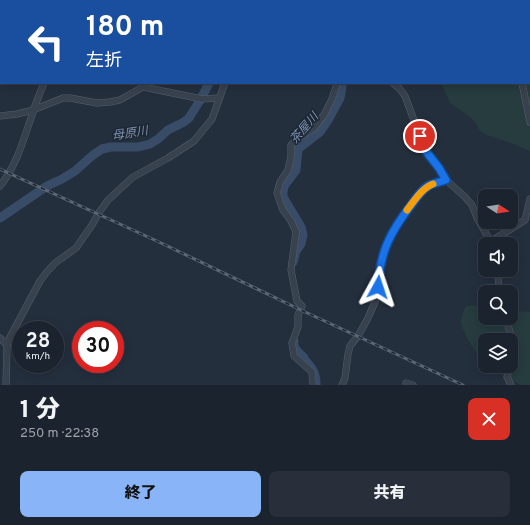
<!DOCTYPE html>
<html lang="ja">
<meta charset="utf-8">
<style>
:root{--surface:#1b232e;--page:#282f3a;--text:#f1f3f6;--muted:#a0a4aa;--line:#39404a;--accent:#8ab4f8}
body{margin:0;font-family:Overpass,"Noto Sans JP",sans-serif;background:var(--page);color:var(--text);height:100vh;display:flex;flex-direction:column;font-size:15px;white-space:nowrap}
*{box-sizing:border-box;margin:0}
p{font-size:13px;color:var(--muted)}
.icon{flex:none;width:22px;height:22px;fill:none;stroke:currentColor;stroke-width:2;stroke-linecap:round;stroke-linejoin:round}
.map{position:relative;height:385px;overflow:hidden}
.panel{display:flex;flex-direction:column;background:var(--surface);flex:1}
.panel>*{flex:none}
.hud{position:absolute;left:0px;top:0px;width:530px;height:84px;box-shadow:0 2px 10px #0003,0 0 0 1px var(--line);background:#1a4fa0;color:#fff;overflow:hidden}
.needle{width:26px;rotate:102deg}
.tools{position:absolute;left:478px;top:189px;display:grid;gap:8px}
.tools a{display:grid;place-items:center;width:40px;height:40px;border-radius:8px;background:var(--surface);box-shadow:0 2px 10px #0003,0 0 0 1px var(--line);font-size:20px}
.speed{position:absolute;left:12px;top:321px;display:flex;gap:8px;font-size:20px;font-weight:700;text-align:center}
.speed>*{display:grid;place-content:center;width:52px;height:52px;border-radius:50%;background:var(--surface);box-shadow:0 2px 10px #0003,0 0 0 1px var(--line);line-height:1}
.speed small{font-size:10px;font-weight:400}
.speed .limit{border:6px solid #d22;background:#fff;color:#111}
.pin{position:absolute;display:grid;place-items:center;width:34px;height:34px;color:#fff;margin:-17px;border:2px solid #fff;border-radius:50%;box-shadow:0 1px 4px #0007}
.me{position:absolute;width:44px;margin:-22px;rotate:5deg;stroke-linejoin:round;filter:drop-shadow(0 0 3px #0008)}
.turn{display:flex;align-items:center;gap:14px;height:84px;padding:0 20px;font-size:18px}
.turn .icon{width:52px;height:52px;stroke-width:2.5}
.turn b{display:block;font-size:28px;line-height:34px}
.round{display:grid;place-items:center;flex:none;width:42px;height:42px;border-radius:8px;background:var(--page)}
.head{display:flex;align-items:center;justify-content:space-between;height:68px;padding:0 20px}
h1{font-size:24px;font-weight:800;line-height:30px}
.action{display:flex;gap:8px;margin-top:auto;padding:8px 20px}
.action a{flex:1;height:46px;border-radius:8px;background:var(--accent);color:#111;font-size:16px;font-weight:800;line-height:46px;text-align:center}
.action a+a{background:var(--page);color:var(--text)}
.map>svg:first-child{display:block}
.green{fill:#263c3f}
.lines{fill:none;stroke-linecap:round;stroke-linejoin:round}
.river{stroke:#394c67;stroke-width:9}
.minor-casing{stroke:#565f6c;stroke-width:7}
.minor{stroke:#38414e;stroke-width:6}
.rail-casing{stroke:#5a6575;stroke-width:3}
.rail{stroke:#1d2633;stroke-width:1.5;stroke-dasharray:4.5;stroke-linecap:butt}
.route-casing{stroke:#114b97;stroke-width:10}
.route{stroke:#1a73e8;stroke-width:7}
.slow{stroke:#f59e0b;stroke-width:7}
.labels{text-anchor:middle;stroke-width:3;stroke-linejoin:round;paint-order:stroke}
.water-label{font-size:12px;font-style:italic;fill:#7c92b1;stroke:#1d2633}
</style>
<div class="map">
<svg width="530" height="385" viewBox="0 0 530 385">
<rect width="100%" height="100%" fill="#242f3e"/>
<g class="green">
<polygon points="414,0 530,0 530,151 511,143 487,135 480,131 476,123 470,117 450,103 441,83 529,83 529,1 414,1"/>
<path d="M473,305L485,307V318H511V311L530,312V385H521L512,381L489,366H511V340H485V363C476,354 464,335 461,323C460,319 464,312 465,307Z"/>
</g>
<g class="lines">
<g class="river">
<polyline points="332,0 333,1"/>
<polyline points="241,1 242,0"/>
<polyline points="0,218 47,186 62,179 75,171 93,155 102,149 111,147 138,147 150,144 158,139 168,130 184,122 189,118 202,97 209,83"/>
<polyline points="293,262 296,251 301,244 303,235 301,227 283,197 283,192 284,186 296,170 298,149 320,132 328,120 340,98 342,87 341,83"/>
<path d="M294,341L293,343L296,350L304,358V359C312,368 316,372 316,385"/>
</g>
<defs>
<g id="minor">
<polyline points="52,0 52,1"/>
<polyline points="327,0 327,1"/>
<polyline points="348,0 348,1"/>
<polyline points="506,0 506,1"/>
<polyline points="258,1 258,0"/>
<polyline points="393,83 400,89 405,96 425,150 439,168 446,180 464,196 472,205 477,218 492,244"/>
<polyline points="522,83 530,122"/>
<polyline points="0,116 17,114 33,110 63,98 70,98 97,103 110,102 120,100 143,87 202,99 219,98"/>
<path d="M0,186C17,165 24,138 33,112C36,102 40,93 44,83"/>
<polyline points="491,241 506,232 525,220 530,199"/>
<polyline points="498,270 499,292"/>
<path d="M506,318C510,333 516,348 511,363"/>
<polyline points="0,338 7,345"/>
<polyline points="510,366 507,377 511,385"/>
<polyline points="406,383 413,385"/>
<polyline points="6,385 7,345 9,339 40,281 46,273 55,263 76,248 92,225 98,214 108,200 133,177 168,158 194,141 212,119 225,83"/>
<polyline points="313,385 312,372 294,356 292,343 298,327 298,315 302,306 297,301 291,270 296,232 291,221 283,210 280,202 277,193 280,182 288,170 291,156 291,145 297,139 314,128 324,115 332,99 337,83"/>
<polyline points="342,385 345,378 348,354 350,346 358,336 368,318 375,302 378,287 379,271 383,252 389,237 406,212 418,196 428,186 446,180"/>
</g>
</defs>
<use href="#minor" class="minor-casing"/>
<use href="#minor" class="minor"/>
<defs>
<polyline id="rail" points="0,169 159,242 303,311 463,385"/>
</defs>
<use href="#rail" class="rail-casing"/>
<use href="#rail" class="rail"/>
</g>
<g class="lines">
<defs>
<path id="route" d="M378,287C380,252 390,232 412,204C416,198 422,190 428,186C433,183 440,182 446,180L439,168L425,150L420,136"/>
</defs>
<use href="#route" class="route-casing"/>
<use href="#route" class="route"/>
<path class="slow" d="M407,210C414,201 422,188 433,184"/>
</g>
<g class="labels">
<g class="water-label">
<text transform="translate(304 128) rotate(-49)" y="4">茶屋川</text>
<text transform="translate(130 133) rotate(-9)" y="4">母原川</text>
</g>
</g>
</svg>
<div class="tools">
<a><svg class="needle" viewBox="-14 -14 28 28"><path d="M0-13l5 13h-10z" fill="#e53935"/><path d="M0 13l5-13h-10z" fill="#a0a4aa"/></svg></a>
<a><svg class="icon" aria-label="sound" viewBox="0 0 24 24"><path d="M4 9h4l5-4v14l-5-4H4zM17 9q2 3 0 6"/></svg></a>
<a><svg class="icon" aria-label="search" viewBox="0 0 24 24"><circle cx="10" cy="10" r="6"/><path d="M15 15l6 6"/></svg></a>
<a><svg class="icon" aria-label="layers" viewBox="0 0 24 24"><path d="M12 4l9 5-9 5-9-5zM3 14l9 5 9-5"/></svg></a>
</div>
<div class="speed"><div>28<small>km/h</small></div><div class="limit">30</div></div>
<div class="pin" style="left:420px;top:136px;background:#d93025"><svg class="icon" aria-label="arrive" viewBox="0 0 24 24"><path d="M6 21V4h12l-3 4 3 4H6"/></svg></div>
<svg class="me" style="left:378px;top:287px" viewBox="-20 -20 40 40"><path d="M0-17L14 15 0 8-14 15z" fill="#1a73e8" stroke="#fff" stroke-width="4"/></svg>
<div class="hud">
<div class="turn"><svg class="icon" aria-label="left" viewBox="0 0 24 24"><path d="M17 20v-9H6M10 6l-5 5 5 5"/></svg><div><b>180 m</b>左折</div></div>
</div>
</div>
<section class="panel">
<div class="head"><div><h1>1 分</h1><p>250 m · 22:38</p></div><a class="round" style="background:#d93025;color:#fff"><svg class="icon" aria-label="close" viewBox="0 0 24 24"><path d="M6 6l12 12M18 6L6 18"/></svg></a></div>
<div class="action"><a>終了</a><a>共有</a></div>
</section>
